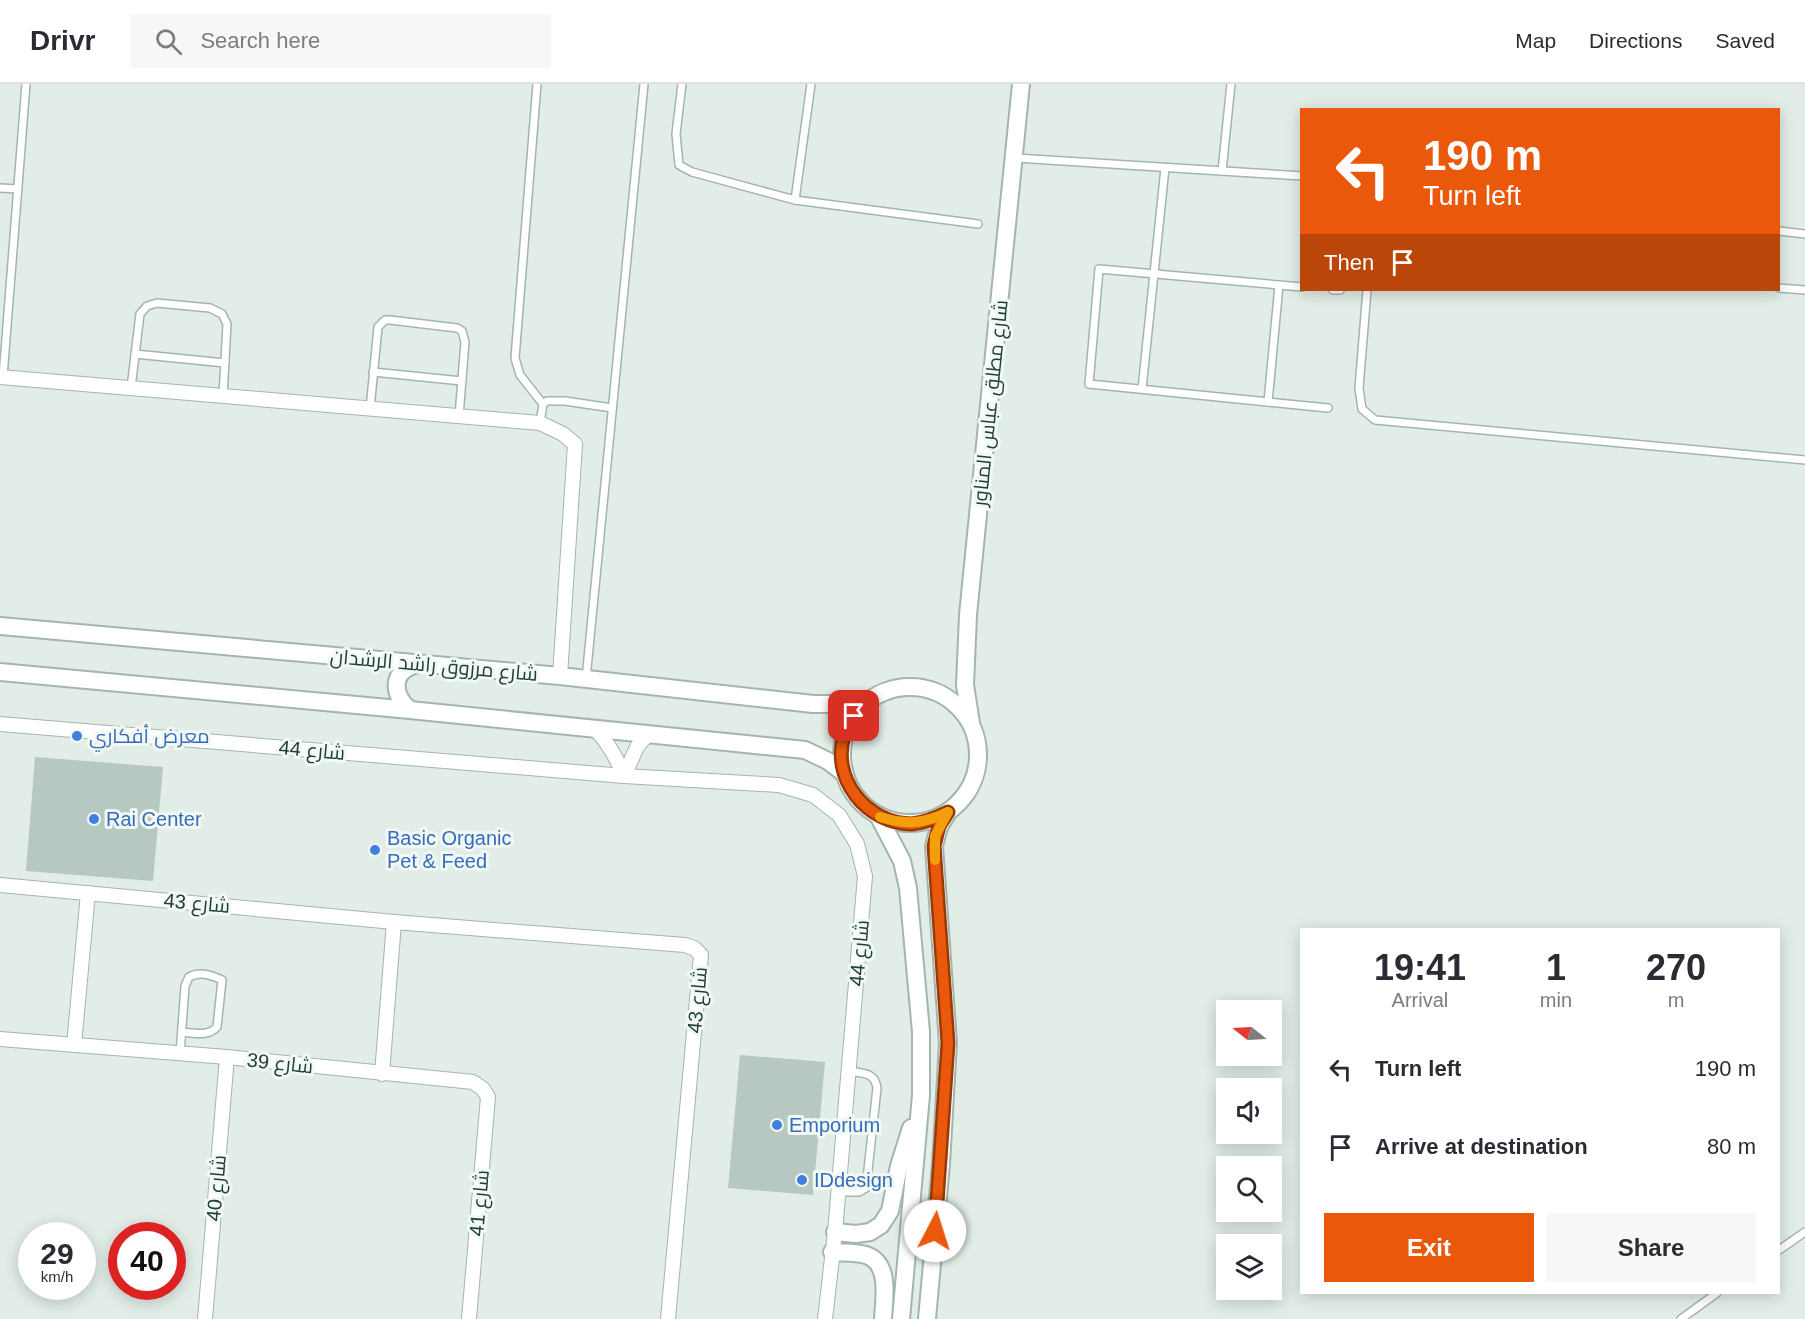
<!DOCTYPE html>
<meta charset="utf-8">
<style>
:root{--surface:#fff;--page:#f7f7f7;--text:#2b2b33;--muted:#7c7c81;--line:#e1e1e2;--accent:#ea580c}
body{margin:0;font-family:Helvetica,Cairo,sans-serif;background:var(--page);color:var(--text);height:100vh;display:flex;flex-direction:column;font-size:22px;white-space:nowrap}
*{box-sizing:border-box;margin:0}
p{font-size:20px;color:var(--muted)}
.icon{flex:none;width:33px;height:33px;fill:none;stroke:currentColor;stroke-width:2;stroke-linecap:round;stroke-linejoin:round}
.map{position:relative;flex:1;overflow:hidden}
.drawer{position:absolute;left:1300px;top:844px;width:480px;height:366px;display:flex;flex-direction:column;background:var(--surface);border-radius:0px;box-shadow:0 3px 15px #0003}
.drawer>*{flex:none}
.guide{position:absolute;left:1300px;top:24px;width:480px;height:183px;border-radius:0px;box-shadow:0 3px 15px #0003;background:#ea580c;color:#fff;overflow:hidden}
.needle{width:39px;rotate:288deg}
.buttons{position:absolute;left:1216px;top:916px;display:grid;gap:12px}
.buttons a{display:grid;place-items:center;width:66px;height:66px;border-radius:0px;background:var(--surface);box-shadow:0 3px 15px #0003;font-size:30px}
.speed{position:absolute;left:18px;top:1138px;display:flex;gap:12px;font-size:30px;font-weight:700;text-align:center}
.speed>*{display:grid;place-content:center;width:78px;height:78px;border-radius:50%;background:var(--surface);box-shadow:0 3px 15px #0003;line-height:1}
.speed small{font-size:15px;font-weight:400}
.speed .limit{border:9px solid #d22;background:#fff;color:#111}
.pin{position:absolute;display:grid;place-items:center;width:51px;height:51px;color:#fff;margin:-26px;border-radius:12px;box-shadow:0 3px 9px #0006}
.me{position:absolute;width:66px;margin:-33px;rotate:5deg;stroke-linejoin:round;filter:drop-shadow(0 0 4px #0008)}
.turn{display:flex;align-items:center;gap:21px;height:126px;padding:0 24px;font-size:27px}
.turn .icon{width:78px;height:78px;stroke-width:2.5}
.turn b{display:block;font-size:42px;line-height:51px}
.then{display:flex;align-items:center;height:57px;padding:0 24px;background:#0003;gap:12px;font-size:22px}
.eta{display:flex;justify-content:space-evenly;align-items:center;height:102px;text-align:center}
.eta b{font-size:36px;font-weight:700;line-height:42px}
.primary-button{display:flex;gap:12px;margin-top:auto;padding:12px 24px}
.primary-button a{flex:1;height:69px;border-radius:0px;background:var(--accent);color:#fff;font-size:24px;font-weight:700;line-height:69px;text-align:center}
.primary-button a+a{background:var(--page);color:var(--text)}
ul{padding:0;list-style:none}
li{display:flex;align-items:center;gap:18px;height:78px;padding:0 24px}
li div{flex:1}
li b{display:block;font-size:22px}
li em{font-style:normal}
header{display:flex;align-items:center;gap:36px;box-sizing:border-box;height:84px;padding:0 30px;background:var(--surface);border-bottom:2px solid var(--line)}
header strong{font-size:28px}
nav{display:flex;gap:33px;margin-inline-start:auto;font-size:21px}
.search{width:420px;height:54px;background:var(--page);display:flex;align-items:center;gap:15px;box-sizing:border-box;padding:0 21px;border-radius:0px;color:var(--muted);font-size:22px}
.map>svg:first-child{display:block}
.building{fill:#b6c8bf}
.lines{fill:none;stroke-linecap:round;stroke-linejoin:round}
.service-casing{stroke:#a3b6ad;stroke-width:10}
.minor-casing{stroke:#a3b6ad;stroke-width:16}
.tertiary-casing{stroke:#a3b6ad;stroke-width:20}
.service{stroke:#fff;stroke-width:7}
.minor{stroke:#fff;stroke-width:14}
.tertiary{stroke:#fff;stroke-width:16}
.route-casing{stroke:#983908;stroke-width:15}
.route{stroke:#ea580c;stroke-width:10}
.slow{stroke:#f59e0b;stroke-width:10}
.shop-dot{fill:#3f7fe0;stroke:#f2f9f5;stroke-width:2}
.labels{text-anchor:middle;stroke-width:6;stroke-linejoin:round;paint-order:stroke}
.street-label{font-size:20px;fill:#204033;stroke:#f2f9f5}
.shop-label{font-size:20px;fill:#366cbe;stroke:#f2f9f5;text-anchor:start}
</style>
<header>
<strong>Drivr</strong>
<div class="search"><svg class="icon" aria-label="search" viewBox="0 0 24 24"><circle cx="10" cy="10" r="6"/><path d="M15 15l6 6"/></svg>Search here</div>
<nav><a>Map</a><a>Directions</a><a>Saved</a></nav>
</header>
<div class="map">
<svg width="1805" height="1235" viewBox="0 0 1805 1235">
<rect width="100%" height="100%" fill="#e1ede6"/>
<g class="building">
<polygon points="35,673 163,683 153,797 26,787"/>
<polygon points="740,971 825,978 813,1111 728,1104"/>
</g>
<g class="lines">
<defs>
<g id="service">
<polyline points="537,0 515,274 520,291 543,320"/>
<polyline points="682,0 676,50 679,81 692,88 795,116 978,140"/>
<polyline points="1015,74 1302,92"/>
<polyline points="1222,87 1231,0"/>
<polyline points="0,104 18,105"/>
<polyline points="795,116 811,0"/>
<polyline points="1779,147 1805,150"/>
<polyline points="1302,203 1099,185 1089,300 1328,324"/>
<polyline points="1779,204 1805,206"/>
<polyline points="1333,206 1340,206"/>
<polyline points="1367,206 1359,304 1362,325 1375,336 1805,376"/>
<polyline points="135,270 225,279"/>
<polyline points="373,288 462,297"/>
<polyline points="3,293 26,0"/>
<polyline points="131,304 140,230 147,222 157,219 210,224 222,230 227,240 223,312"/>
<polyline points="1142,305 1165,84"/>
<polyline points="1268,318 1279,201"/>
<polyline points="370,325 378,243 385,236 390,236 457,244 462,247 465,258 459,332"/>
<polyline points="540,339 543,320 547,317 565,317 612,324"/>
<polyline points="586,595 644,0"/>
<path d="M180,970L185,902L189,893C200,887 211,891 222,896L217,943C207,953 195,949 182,948"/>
<path d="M838,1108H859L866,1104L877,1004C875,988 862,989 848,987"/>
<polyline points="1779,1166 1805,1148"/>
<polyline points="1681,1235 1717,1209"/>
</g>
<g id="minor">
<polyline points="0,293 540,339 563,350 575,360 560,592"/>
<polyline points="0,640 624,692 779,701 813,711 839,731 857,760 865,792 835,1148 825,1235"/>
<path d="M596,646C609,660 617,674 624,692"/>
<polyline points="624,692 637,663 647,651"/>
<polyline points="0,801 394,838 685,861 694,864 701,871 668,1235"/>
<polyline points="0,955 227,973 473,998 483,1005 488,1013 469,1235"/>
<polyline points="74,961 88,809"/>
<polyline points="382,990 394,838"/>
<polyline points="205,1235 227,973"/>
</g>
<g id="tertiary">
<polyline points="0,542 560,592 813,620 839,620 867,617"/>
<polyline points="0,588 410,626 805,666 828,677 845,690"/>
<circle cx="910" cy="671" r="68"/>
<path d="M410,626C391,610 391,586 418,580"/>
<polyline points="971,639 965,601 968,531 1021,0"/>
<polyline points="879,733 902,777 908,804 921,948 921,1011 901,1235"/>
<polyline points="835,1148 856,1150 870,1148 881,1141 890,1127 899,1082 911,1044"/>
<path d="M832,1168C843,1169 855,1168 866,1171C891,1179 884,1215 883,1235"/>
<polyline points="927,1235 941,1080 948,959 934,762 939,743 948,728"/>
</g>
</defs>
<use href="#service" class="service-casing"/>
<use href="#minor" class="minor-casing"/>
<use href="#tertiary" class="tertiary-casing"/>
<use href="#service" class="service"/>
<use href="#minor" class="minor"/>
<use href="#tertiary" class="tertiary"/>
</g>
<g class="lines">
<defs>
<path id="route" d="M854,632C851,638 848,643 845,649C829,694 867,740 912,740C925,739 936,734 948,728L939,742L934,762L948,959L935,1147"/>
</defs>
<use href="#route" class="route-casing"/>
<use href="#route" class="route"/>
<path class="slow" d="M880,733C905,741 924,740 948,728L935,752V776"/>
</g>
<g class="shop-dot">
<circle cx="77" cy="652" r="6"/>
<circle cx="94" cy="735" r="6"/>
<circle cx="375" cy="766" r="6"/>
<circle cx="777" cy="1041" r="6"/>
<circle cx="802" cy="1096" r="6"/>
</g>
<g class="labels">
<g class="street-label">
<text transform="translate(990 319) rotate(-84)" y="7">شارع مطلق عباس المناور</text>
<text transform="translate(434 581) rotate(5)" y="7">شارع مرزوق راشد الرشدان</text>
<text transform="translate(312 666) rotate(5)" y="7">شارع 44</text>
<text transform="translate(197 819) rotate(5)" y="7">شارع 43</text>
<text transform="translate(859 869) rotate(-85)" y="7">شارع 44</text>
<text transform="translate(697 916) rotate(-85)" y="7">شارع 43</text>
<text transform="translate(280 979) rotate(6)" y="7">شارع 39</text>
<text transform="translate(216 1104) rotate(-85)" y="7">شارع 40</text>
<text transform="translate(479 1119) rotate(-85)" y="7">شارع 41</text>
</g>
<g class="shop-label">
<text x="89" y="659">معرض أفكاري</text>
<text x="106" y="742">Rai Center</text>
<text x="387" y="761">Basic Organic<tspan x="387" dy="23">Pet &amp; Feed</tspan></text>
<text x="789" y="1048">Emporium</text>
<text x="814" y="1103">IDdesign</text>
</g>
</g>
</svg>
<div class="buttons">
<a><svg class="needle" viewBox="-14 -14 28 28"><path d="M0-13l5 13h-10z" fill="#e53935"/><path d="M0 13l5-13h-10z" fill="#7c7c81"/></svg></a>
<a><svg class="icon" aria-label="sound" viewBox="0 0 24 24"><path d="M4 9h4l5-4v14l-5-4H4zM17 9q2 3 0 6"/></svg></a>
<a><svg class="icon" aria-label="search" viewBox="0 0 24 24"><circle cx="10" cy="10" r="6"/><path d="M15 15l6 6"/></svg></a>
<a><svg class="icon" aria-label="layers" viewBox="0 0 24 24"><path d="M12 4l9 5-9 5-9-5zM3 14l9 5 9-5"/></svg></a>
</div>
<div class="speed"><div>29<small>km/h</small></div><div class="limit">40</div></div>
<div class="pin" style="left:854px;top:632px;background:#d93025"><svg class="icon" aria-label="arrive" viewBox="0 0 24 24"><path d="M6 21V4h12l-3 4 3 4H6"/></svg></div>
<svg class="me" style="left:935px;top:1147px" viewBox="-20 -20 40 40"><circle r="19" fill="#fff"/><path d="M0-13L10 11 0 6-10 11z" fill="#ea580c"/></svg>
<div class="guide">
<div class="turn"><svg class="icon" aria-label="left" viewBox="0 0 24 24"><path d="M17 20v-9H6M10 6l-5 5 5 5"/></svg><div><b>190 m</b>Turn left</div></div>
<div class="then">Then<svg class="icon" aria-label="arrive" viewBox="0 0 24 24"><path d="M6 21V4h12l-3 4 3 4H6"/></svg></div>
</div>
<section class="drawer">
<div class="eta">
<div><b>19:41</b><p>Arrival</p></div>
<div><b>1</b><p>min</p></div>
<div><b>270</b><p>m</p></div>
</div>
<ul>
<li><svg class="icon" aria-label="left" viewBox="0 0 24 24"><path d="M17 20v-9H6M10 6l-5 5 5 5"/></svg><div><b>Turn left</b></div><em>190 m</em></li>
<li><svg class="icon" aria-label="arrive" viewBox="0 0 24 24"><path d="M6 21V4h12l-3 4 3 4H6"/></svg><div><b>Arrive at destination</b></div><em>80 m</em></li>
</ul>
<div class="primary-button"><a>Exit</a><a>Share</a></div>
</section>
</div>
